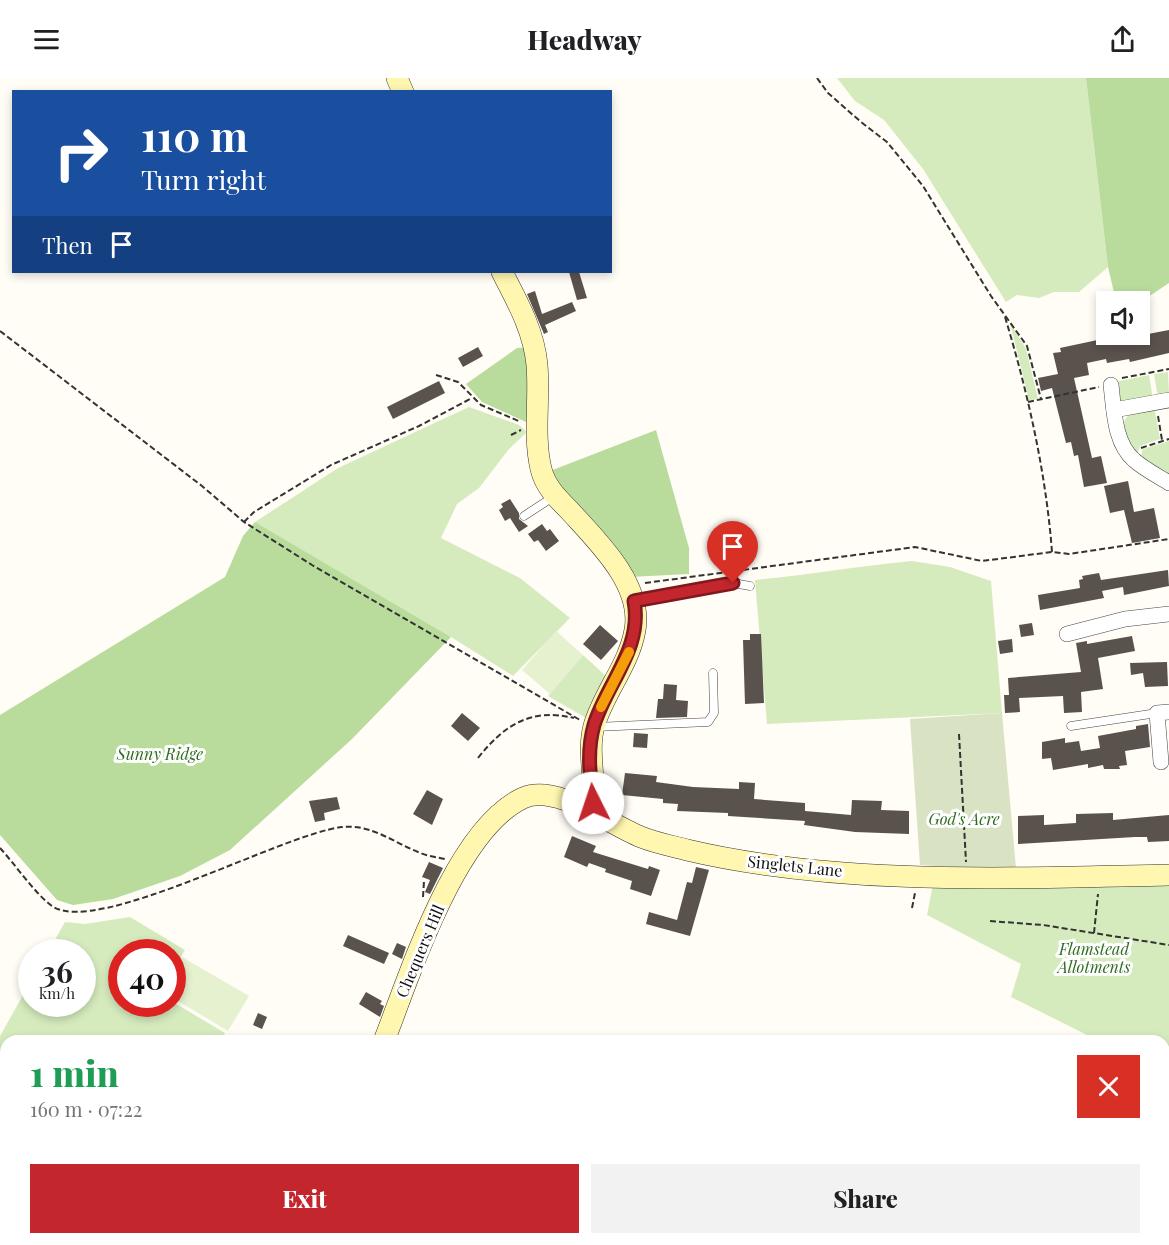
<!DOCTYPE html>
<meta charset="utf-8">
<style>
:root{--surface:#fff;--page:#f2f2f2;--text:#202124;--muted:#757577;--accent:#c4262e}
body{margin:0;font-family:"Playfair Display",serif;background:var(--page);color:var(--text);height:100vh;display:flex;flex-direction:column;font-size:22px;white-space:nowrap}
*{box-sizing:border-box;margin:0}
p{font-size:20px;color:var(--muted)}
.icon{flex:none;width:33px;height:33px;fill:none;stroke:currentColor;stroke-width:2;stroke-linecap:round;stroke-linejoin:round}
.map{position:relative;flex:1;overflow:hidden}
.drawer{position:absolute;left:0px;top:957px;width:1170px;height:210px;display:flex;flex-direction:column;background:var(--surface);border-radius:18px 18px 0 0;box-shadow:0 3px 9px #0003}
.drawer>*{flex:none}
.hud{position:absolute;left:12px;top:12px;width:600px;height:183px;border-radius:0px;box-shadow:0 3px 9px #0003;background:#1a4fa0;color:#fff;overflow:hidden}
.tools{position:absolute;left:1096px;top:213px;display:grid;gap:12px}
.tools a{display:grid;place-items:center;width:54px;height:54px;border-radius:0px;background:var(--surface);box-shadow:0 3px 9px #0003;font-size:30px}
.speed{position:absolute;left:18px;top:861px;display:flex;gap:12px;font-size:30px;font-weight:700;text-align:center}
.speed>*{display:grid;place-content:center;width:78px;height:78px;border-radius:50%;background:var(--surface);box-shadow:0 3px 9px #0003;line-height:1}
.speed small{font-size:15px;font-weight:400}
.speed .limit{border:9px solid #d22;background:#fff;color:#111}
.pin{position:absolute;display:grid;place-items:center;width:51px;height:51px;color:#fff;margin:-62px -26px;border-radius:50% 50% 50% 0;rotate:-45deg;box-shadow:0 0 6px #0007}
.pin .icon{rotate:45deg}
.me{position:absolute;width:66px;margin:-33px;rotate:356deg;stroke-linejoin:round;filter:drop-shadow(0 0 4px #0008)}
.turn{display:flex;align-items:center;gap:21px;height:126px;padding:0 30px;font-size:27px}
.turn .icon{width:78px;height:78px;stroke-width:2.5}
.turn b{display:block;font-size:42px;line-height:51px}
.then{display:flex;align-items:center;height:57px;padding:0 30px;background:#0003;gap:12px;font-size:22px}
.round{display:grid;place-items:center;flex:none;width:63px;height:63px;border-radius:0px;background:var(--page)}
.overview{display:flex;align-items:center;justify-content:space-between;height:102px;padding:0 30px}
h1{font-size:36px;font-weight:800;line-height:45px;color:#1e9e55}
.button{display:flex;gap:12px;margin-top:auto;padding:12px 30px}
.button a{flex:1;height:69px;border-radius:0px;background:var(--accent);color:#fff;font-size:24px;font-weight:800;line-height:69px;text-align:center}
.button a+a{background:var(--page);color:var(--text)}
header{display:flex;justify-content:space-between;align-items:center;height:78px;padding:0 30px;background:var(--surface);font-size:27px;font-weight:800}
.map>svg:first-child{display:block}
.green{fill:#d5ebbd}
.forest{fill:#b9dc9c}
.cemetery{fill:#d9e3c4}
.pitch{fill:#e6f2cf}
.building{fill:#5a524d}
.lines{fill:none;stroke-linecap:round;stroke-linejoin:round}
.lane-casing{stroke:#444;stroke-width:9}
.street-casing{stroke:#444;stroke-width:16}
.secondary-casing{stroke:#333;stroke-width:22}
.path{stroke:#333;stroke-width:2;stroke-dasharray:6 3;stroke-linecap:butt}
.lane{stroke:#fff;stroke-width:8}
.street{stroke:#fff;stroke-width:15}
.secondary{stroke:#fff6b0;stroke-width:21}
.route-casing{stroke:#7f191e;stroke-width:15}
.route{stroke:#c4262e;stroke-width:10}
.slow{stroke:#f59e0b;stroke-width:10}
.labels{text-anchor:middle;stroke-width:6;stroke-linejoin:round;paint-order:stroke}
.park-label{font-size:16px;font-style:italic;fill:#2f6b1f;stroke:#fff}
.street-label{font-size:16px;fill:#111;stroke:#fff}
</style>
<header><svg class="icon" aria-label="menu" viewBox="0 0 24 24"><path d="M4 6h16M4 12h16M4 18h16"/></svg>Headway<svg class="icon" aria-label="share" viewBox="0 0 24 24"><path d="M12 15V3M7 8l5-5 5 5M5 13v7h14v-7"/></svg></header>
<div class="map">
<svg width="1169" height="1167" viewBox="0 0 1169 1167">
<rect width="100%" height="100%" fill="#fffdf5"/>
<g class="green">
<polygon points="837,0 1086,0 1108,189 1079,214 1054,214 1039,220 1017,217 1006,224 923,91 884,42 855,23"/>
<polygon points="1010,245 1026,271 1038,321 1029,322"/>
<polygon points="1168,294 1169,317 1158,320 1154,296"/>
<polygon points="1149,297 1153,321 1119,323 1115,304"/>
<path d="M1154,328L1160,361L1140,368L1137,378C1131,373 1130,369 1127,362C1117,335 1132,335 1154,328Z"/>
<polygon points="469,329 519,347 527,354 509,371 479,410 457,426 441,460 520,500 570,540 513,598 451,559 255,444 338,390"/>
<polygon points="1169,363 1169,395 1168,399 1143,383 1141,377 1143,371"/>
<path d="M912,483L950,489L991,503L1002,635L767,646L755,502C808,497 859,488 912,483Z"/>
<polygon points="583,577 608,600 588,641 548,618"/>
<polygon points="1169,804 1169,987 1164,986 1164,963 1099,963 1011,919 1021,886 927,837 933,806"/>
<polygon points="130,839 185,872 173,892 172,874 122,874 122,926 173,924 225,955 221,963 6,963 6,1161 230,1161 226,1167 0,1167 0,958 31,903 32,926 82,926 82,874 48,874 65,844 85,846"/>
</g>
<g class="forest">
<polygon points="1086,0 1169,0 1169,205 1142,223 1140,228 1140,224 1116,223 1108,189"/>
<polygon points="530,269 528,345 482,324 466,306 517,270"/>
<polygon points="656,352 689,470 689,496 630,499 559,412 550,393"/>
<polygon points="255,444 451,559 352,661 230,772 180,798 113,821 73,827 57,822 0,757 0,637 225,499 243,458"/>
<polygon points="1074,1161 1124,1161 1121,1167 1065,1167"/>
</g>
<polygon class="cemetery" points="1002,635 1016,790 967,790 920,787 910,641"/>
<g class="pitch">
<polygon points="556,553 583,577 550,616 522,592"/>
<polygon points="182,879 249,918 228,953 173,920 173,895"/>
</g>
<g class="building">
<polygon points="569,194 579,194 587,220 577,222"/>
<polygon points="535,213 542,236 572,224 576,233 545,247 548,254 544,256 527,216"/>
<polygon points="1169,252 1169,275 1130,284 1129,281 1107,285 1106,281 1087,285 1089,297 1074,300 1092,380 1101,378 1107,405 1084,409 1078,377 1074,378 1071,364 1066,365 1052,310 1041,313 1038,300 1058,296 1053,275 1061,274 1060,270 1121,257 1122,261"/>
<polygon points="478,269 483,278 463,289 458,280"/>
<polygon points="439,303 445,315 393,341 387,329"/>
<polygon points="1128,403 1134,434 1154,430 1160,460 1132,465 1124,432 1110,435 1104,408"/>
<polygon points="510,421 519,435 519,441 528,448 519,454 510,440 505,443 499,432 503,429 501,426"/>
<polygon points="542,446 547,453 550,451 559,463 546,473 538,462 534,464 528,456"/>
<polygon points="1168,492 1169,508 1124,517 1123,509 1102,513 1104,520 1040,532 1038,517 1080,510 1079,502 1083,501 1082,498 1099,495 1101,502"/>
<polygon points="1032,545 1034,557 1021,559 1019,547"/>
<polygon points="600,547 618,563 601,582 583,566"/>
<polygon points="750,556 761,556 764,625 745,626 743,562 750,562"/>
<polygon points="1132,558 1135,573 1098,580 1103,611 1081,614 1082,634 1064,635 1063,618 1019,620 1020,634 1005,635 1004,617 1009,617 1008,600 1081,594 1076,565 1087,563 1087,566"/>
<polygon points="1012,561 1013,574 1000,576 998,563"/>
<polygon points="1167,584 1168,608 1145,609 1143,595 1131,597 1130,585"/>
<polygon points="664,606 677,607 676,622 688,623 687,639 656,640 658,621 663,621"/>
<polygon points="462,635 480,650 468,663 451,648"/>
<polygon points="1148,646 1150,669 1125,673 1127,687 1119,688 1120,691 1104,691 1103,687 1088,690 1088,686 1053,692 1051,680 1042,681 1042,664 1065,660 1065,665 1079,663 1081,673 1100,670 1098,658 1136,651 1136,648"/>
<polygon points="634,655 648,656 647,670 633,669"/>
<polygon points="625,695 657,698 656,704 693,709 739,711 739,704 755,705 754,721 805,725 805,733 851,737 852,722 882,723 881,732 909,733 909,756 855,754 804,747 805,743 728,738 728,735 677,733 678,726 663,725 663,721 622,717"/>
<polygon points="427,712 443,721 432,747 413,736"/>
<polygon points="337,719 340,731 324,735 325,742 315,744 309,723"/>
<polygon points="1113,735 1113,742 1169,737 1169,763 1148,764 1147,759 1135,759 1018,766 1018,738 1044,737 1044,747 1076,745 1076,736"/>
<polygon points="572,758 596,768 593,774 648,791 649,788 660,792 651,818 630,811 632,803 605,794 606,791 589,785 587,789 564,779"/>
<polygon points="429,784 443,790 430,816 425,814 430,802 422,799"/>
<polygon points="696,789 709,792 690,858 646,846 649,834 677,842 687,804 692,805"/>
<polygon points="348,857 389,875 384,886 343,868"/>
<polygon points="397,865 406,869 402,881 392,876"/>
<polygon points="366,914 382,923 380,926 384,928 380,939 359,926"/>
<polygon points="258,935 267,939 262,951 253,947"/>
</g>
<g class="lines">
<defs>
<g id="lane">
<polyline points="524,438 553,419"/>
<polyline points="634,523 733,505 750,508"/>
<polyline points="1071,648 1157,635"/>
<polyline points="595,649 708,644 714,635 713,595"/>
</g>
<g id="street">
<path d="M1111,307C1114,331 1114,365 1134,382C1144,391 1158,398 1169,405"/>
<polyline points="1114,332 1169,322"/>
<polyline points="1067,556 1125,541 1169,536"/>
<polyline points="1161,684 1157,635 1169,634"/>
</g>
<g id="secondary">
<polyline points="397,0 403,14"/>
<path d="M502,194C517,223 534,253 537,287C540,322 533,357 541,391C545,408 557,420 569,432C597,463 643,506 635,552C629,587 604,614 594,648C586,677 599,710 590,733"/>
<path d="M384,963C410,897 455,752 523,720C557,705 610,747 641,759C656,765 672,768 687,772C840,808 1012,800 1169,797"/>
<polyline points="248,1167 253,1161"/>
</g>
</defs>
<use href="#lane" class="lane-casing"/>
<use href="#street" class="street-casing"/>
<use href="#secondary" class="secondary-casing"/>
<g class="path">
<polyline points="817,0 828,15 861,44 887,64 923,108 991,218 1027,268 1041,321"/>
<path d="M1005,239C1028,315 1046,395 1052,474"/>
<polyline points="0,253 202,408 244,444 312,487 580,642"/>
<polyline points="436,297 458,304 481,327 521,344"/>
<polyline points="1122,300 1169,291"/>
<polyline points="1028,324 1099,309"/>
<polyline points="1158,338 1162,362"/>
<polyline points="511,357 521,352"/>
<polyline points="1141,370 1169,361"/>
<polyline points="244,444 254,434 331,387 419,348 472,320"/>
<polyline points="645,505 915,469 982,483 1052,474 1069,476 1169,461"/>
<polyline points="959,656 966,784"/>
<path d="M478,680C505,646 531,630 574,640"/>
<path d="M0,770C14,785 36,817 52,828C96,859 282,756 342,749C371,746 393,764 418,774C427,778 436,779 445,781"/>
<polyline points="423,819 424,803"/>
<polyline points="912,830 915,815"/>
<polyline points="990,843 1043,847 1169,867"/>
<polyline points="1094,855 1098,816"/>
<polyline points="1164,1083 1169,1076"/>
<polyline points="1164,1110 1169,1103"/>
<polyline points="1087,1167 1095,1161"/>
<polyline points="1126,1167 1128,1161"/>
</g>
<use href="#lane" class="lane"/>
<use href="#street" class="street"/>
<use href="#secondary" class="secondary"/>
</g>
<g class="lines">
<defs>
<path id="route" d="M593,725C595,714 592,704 590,693C589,679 590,661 594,647C607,605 643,570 634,523L733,505"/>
</defs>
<use href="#route" class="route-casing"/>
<use href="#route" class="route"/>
<polyline class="slow" points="601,629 629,574"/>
</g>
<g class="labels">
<g class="park-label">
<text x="160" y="682">Sunny Ridge</text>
<text x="964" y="747">God's Acre</text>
<text x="1094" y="877">Flamstead<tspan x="1094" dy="18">Allotments</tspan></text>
</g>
<g class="street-label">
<text transform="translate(795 788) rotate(6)" y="6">Singlets Lane</text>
<text transform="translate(420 873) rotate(-67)" y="6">Chequers Hill</text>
</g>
</g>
</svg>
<div class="tools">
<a><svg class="icon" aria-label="sound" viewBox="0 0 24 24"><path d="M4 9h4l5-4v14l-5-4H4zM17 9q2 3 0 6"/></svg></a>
</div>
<div class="speed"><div>36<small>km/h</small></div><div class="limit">40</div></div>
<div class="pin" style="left:733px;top:505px;background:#d93025"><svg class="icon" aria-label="arrive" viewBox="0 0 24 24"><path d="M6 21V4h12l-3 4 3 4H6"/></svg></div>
<svg class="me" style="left:593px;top:725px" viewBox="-20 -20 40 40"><circle r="19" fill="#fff"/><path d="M0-13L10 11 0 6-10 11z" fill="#c4262e"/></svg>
<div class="hud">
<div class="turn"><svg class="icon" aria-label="right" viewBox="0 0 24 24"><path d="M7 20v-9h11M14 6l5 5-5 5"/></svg><div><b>110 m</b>Turn right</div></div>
<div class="then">Then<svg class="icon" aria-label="arrive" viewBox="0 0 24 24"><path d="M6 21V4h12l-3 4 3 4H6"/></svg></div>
</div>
<section class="drawer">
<div class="overview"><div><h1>1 min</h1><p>160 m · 07:22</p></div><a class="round" style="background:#d93025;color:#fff"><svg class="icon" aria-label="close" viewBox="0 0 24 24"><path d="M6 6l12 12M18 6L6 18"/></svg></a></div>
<div class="button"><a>Exit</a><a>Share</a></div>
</section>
</div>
